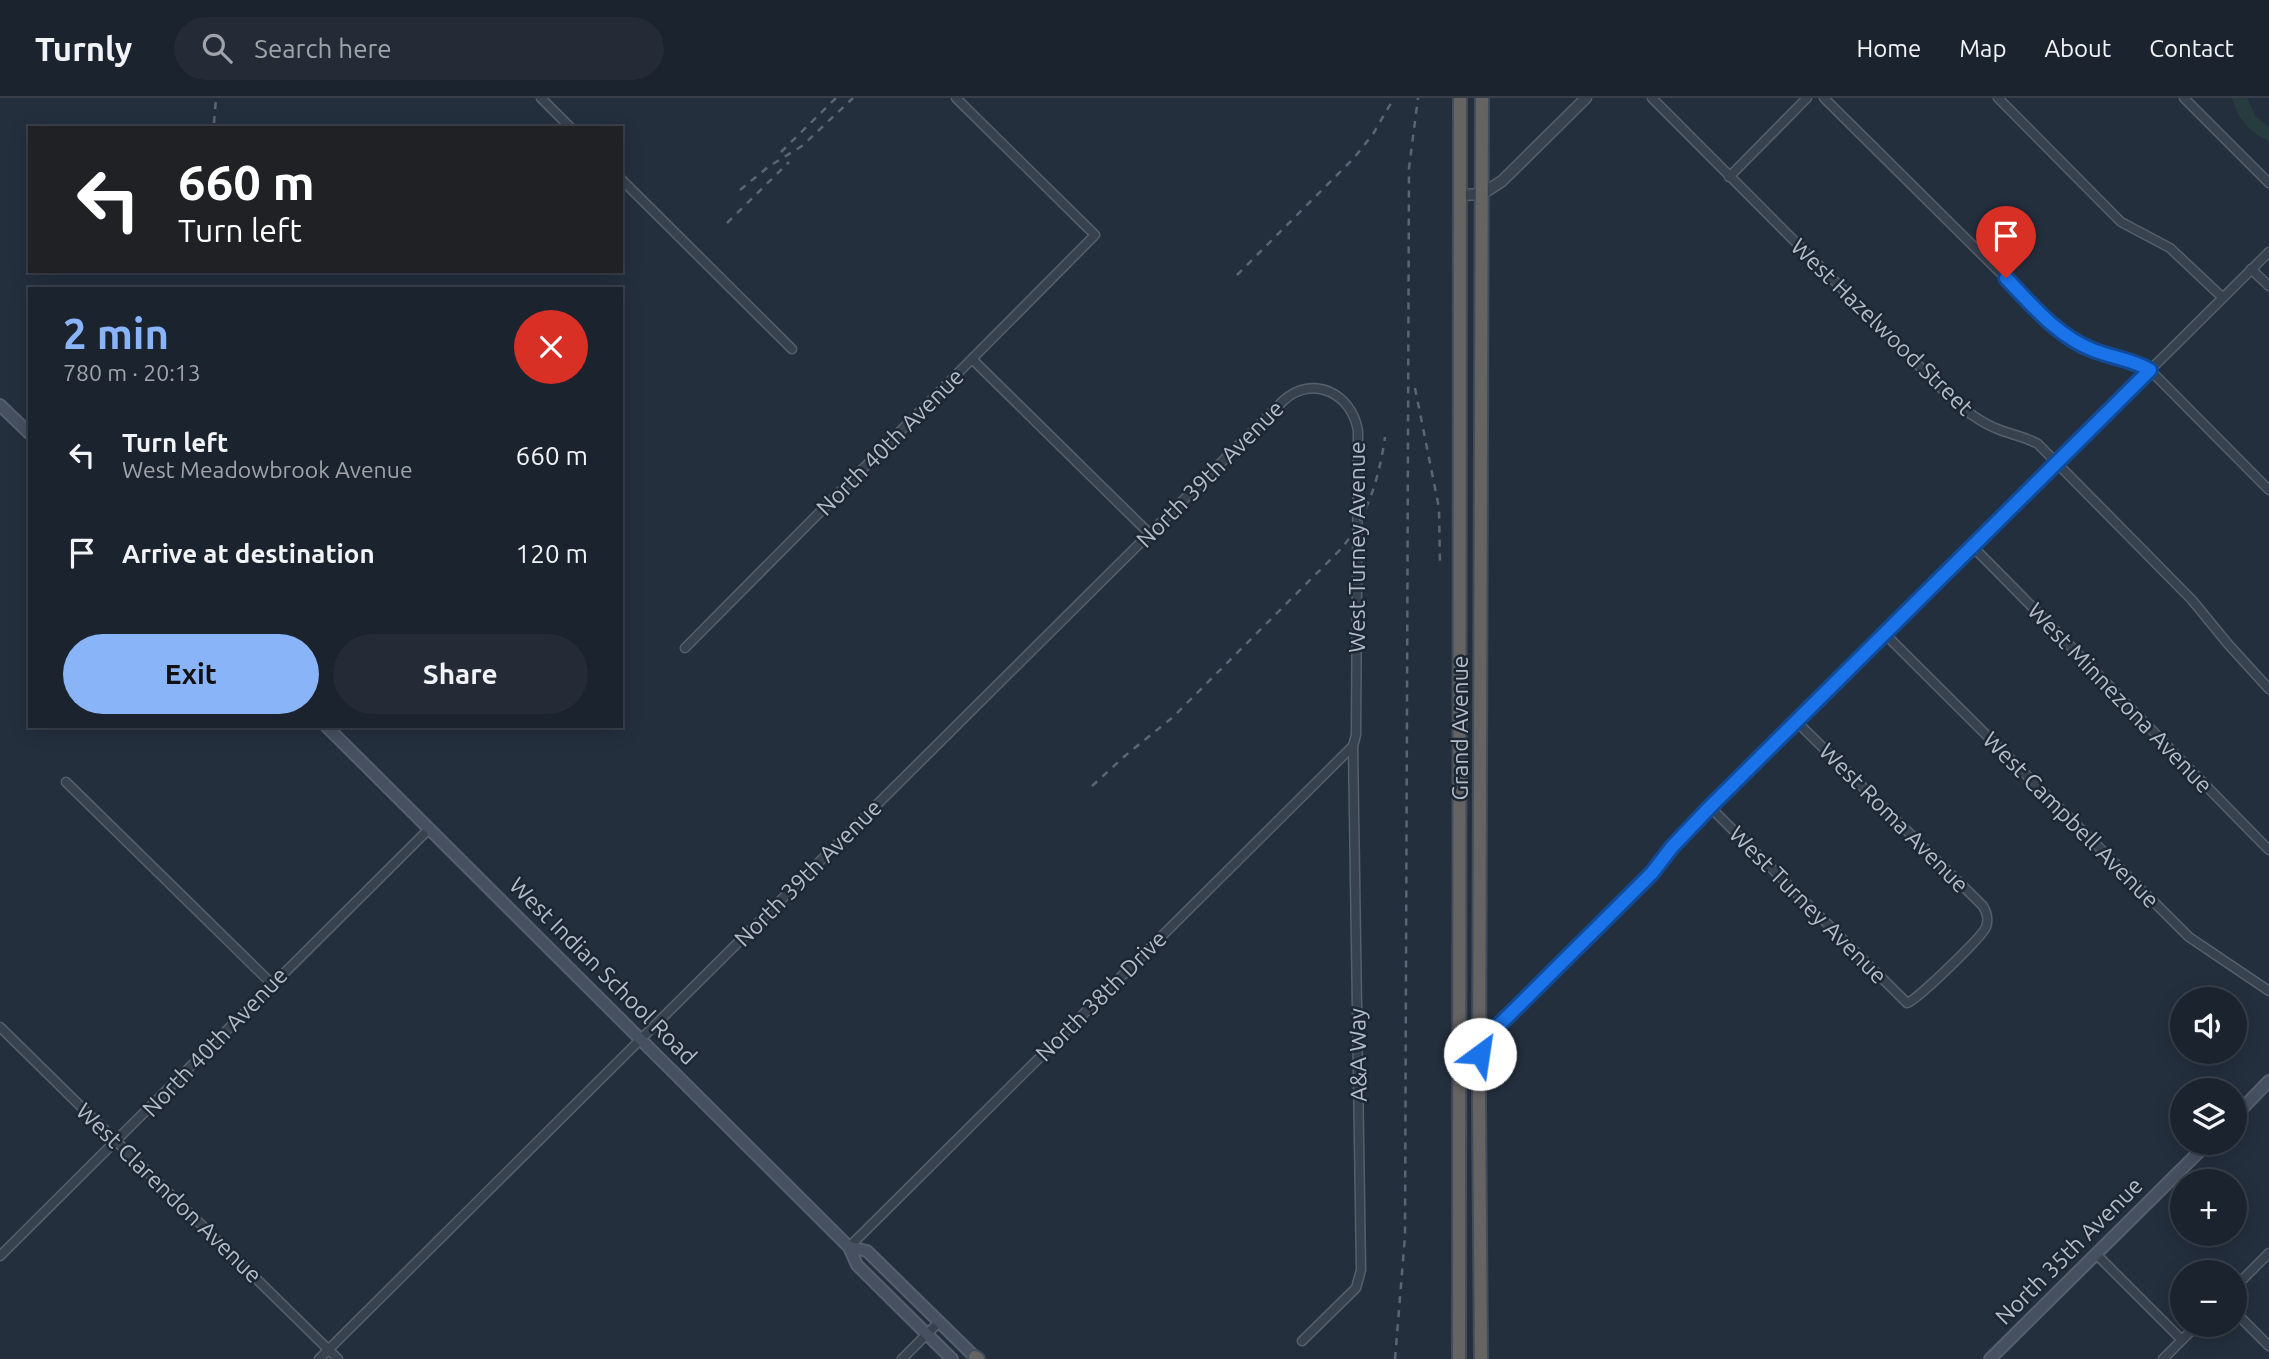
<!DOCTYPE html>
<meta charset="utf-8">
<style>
:root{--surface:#1b232e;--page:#242b36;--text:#f1f3f6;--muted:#a0a4aa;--line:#39404a;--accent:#8ab4f8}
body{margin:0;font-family:Ubuntu,sans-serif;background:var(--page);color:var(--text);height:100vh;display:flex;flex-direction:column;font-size:26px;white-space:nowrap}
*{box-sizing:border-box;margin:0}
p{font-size:23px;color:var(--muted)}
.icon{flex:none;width:38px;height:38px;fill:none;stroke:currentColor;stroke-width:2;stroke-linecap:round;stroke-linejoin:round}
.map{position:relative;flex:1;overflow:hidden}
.details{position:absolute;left:28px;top:189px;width:595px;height:441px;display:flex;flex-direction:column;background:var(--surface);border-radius:0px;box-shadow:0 4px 18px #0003,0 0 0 2px var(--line)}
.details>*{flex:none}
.hud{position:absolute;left:28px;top:28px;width:595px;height:147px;border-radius:0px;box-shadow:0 4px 18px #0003,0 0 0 2px var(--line);background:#202124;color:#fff;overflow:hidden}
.buttons{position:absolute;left:2170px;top:889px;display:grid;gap:14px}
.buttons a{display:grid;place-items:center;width:77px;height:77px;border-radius:50%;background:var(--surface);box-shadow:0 4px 18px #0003,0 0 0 2px var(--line);font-size:35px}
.pin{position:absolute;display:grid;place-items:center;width:60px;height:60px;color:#fff;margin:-72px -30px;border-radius:50% 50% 50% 0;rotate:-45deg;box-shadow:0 0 7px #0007}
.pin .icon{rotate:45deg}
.me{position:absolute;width:77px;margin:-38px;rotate:31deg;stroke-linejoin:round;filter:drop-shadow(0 0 5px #0008)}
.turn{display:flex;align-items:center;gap:24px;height:147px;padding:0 35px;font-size:32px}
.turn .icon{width:91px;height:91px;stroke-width:2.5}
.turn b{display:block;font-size:49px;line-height:60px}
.round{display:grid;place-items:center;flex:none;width:74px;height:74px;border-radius:37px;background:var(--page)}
.headline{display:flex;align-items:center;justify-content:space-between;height:119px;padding:0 35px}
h1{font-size:42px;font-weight:700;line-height:52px;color:var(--accent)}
.action{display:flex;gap:14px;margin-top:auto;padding:14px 35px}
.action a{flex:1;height:80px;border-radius:42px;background:var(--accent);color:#111;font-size:28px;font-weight:700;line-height:80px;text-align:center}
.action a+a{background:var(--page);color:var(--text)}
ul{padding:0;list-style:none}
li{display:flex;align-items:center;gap:21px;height:98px;padding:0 35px}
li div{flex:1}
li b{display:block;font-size:26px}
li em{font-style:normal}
header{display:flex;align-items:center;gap:42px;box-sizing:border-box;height:98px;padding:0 35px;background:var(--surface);border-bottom:2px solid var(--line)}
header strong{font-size:33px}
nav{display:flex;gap:38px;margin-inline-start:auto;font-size:24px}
.search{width:490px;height:63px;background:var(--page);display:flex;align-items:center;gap:18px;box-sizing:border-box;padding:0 24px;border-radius:38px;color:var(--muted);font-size:26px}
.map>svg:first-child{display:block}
.green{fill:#263c3f}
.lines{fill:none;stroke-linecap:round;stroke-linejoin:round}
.minor-casing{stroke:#565f6c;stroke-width:11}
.tertiary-casing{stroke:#565f6c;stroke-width:13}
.secondary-casing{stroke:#565f6c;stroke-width:14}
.trunk-casing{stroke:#434c59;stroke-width:16}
.minor{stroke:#38414e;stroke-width:8}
.tertiary{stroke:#38414e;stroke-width:10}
.secondary{stroke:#465061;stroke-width:10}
.trunk{stroke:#656462;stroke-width:12}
.rail{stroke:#5a6575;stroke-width:2.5;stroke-dasharray:7 7;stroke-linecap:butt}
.route-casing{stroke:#114b97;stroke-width:18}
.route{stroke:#1a73e8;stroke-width:12}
.labels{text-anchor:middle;stroke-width:5;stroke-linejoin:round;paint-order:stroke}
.street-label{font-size:23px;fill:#b4bcc9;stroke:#1d2633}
</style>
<header>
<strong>Turnly</strong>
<div class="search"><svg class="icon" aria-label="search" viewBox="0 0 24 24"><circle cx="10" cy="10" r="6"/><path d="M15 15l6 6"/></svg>Search here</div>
<nav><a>Home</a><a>Map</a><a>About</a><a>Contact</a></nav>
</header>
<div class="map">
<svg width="2269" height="1261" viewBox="0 0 2269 1261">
<rect width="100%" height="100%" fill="#242f3e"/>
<path class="green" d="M2232,0H2247L2256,19L2269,29V43C2249,34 2238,21 2232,0Z"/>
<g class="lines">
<defs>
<g id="minor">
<polyline points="541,0 571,30"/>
<path d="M1652,0L1951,300C1966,313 1981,325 2000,332C2013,337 2026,339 2038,346L2192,502L2228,546L2269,591"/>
<path d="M1824,0L2052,226C2065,237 2079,248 2096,253C2115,259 2132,262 2150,272L2269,392"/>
<polyline points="1998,0 2121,124 2170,150 2222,199"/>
<polyline points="2184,0 2269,85"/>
<polyline points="1729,79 1807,0"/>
<polyline points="621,81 792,251"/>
<polyline points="2251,171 2269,188"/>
<polyline points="973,262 1150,436"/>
<path d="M1972,448C2072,548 2169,651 2269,752"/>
<polyline points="1885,536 2189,839 2269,893"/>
<polyline points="685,550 1095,137 956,0"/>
<polyline points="66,684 272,886"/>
<path d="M1710,709L1907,905C1916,903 1982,839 1986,829C1989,821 1987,815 1983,808L1796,623"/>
<polyline points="0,929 338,1261"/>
<polyline points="1460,940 1481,939 1490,936 1652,775 1672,749 1710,709 2269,154"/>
<polyline points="849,1149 1353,648"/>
<polyline points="2096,1156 2182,1242"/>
<polyline points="0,1158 430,730"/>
<polyline points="2235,1189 2269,1155"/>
<polyline points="2235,1214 2269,1248"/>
<path d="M319,1261L1283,303C1312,276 1352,295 1358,333L1356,637L1353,648L1361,1172L1356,1190L1302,1243"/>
<polyline points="902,1261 939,1224"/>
<polyline points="2163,1261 2197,1227"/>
</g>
<polyline id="tertiary" points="1461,97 1482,96 1502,83 1586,0"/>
<g id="secondary">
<polyline points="0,307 30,336"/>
<polyline points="326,628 849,1149 857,1167 952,1261"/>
<polyline points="2235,1018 2269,983"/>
<polyline points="849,1149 867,1153 977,1261"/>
<polyline points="1990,1261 2208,1045"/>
</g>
<g id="trunk">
<polyline points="975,1259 978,1261"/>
<polyline points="1459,1261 1460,0"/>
<polyline points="1481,1261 1479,1005 1482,0"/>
</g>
</defs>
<use href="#minor" class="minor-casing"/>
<use href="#tertiary" class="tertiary-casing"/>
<use href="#secondary" class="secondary-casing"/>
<use href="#trunk" class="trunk-casing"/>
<use href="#minor" class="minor"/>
<use href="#tertiary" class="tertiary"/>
<use href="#secondary" class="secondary"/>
<use href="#trunk" class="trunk"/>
<g class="rail">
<polyline points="214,25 216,0"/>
<polyline points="781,54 836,0"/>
<polyline points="740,92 768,69 802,48 853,0"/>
<polyline points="727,125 789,64"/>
<polyline points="1237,177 1354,60 1373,36 1394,0"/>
<polyline points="1415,290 1439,410 1440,467"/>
<path d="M1092,688L1126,657L1173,619L1342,450C1368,416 1379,381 1385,339"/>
<polyline points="1395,1261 1405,1138 1409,70 1418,0"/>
</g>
</g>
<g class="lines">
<defs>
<path id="route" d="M1480,956L1481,939L1490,936L1652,775L1672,749L1710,709L2150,272C2131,261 2113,260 2093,252C2057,238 2032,207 2006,180"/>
</defs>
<use href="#route" class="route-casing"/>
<use href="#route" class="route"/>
</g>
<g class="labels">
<g class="street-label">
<text transform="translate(1882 229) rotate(44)" y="8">West Hazelwood Street</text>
<text transform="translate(890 344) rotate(-45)" y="8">North 40th Avenue</text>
<text transform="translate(1210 376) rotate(-45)" y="8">North 39th Avenue</text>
<text transform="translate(1357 449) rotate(-90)" y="8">West Turney Avenue</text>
<text transform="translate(2120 600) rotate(46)" y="8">West Minnezona Avenue</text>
<text transform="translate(1460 630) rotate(-90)" y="8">Grand Avenue</text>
<text transform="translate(1894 720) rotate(45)" y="8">West Roma Avenue</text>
<text transform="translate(2071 722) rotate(45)" y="8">West Campbell Avenue</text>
<text transform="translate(808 775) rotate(-45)" y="8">North 39th Avenue</text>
<text transform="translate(1808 807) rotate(45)" y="8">West Turney Avenue</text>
<text transform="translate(603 873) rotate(45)" y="8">West Indian School Road</text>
<text transform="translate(1101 898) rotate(-45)" y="8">North 38th Drive</text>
<text transform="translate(215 944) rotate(-46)" y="8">North 40th Avenue</text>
<text transform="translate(1358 957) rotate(-91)" y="8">A&amp;A Way</text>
<text transform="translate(169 1095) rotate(44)" y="8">West Clarendon Avenue</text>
<text transform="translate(2069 1153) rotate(-45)" y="8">North 35th Avenue</text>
</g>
</g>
</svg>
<div class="buttons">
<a><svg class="icon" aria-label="sound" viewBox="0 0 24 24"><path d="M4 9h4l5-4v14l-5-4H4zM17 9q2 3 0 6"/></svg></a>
<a><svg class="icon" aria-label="layers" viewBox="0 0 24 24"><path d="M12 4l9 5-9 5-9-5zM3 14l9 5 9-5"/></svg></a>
<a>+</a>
<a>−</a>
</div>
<div class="pin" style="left:2006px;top:180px;background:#d93025"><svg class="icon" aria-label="arrive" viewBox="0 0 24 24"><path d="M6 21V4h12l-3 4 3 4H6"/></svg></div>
<svg class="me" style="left:1480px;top:956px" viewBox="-20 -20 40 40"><circle r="19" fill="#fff"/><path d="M0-13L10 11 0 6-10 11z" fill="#1a73e8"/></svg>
<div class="hud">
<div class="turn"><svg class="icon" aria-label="left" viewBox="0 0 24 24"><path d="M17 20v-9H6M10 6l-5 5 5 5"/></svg><div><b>660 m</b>Turn left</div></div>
</div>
<section class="details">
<div class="headline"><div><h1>2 min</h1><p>780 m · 20:13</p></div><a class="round" style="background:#d93025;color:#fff"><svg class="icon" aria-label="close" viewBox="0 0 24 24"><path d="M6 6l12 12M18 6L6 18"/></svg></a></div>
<ul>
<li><svg class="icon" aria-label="left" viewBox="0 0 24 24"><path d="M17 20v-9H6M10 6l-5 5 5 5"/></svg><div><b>Turn left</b><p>West Meadowbrook Avenue</p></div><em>660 m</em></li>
<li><svg class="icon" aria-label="arrive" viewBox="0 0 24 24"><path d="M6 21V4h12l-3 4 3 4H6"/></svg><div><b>Arrive at destination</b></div><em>120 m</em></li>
</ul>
<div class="action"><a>Exit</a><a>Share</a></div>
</section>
</div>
